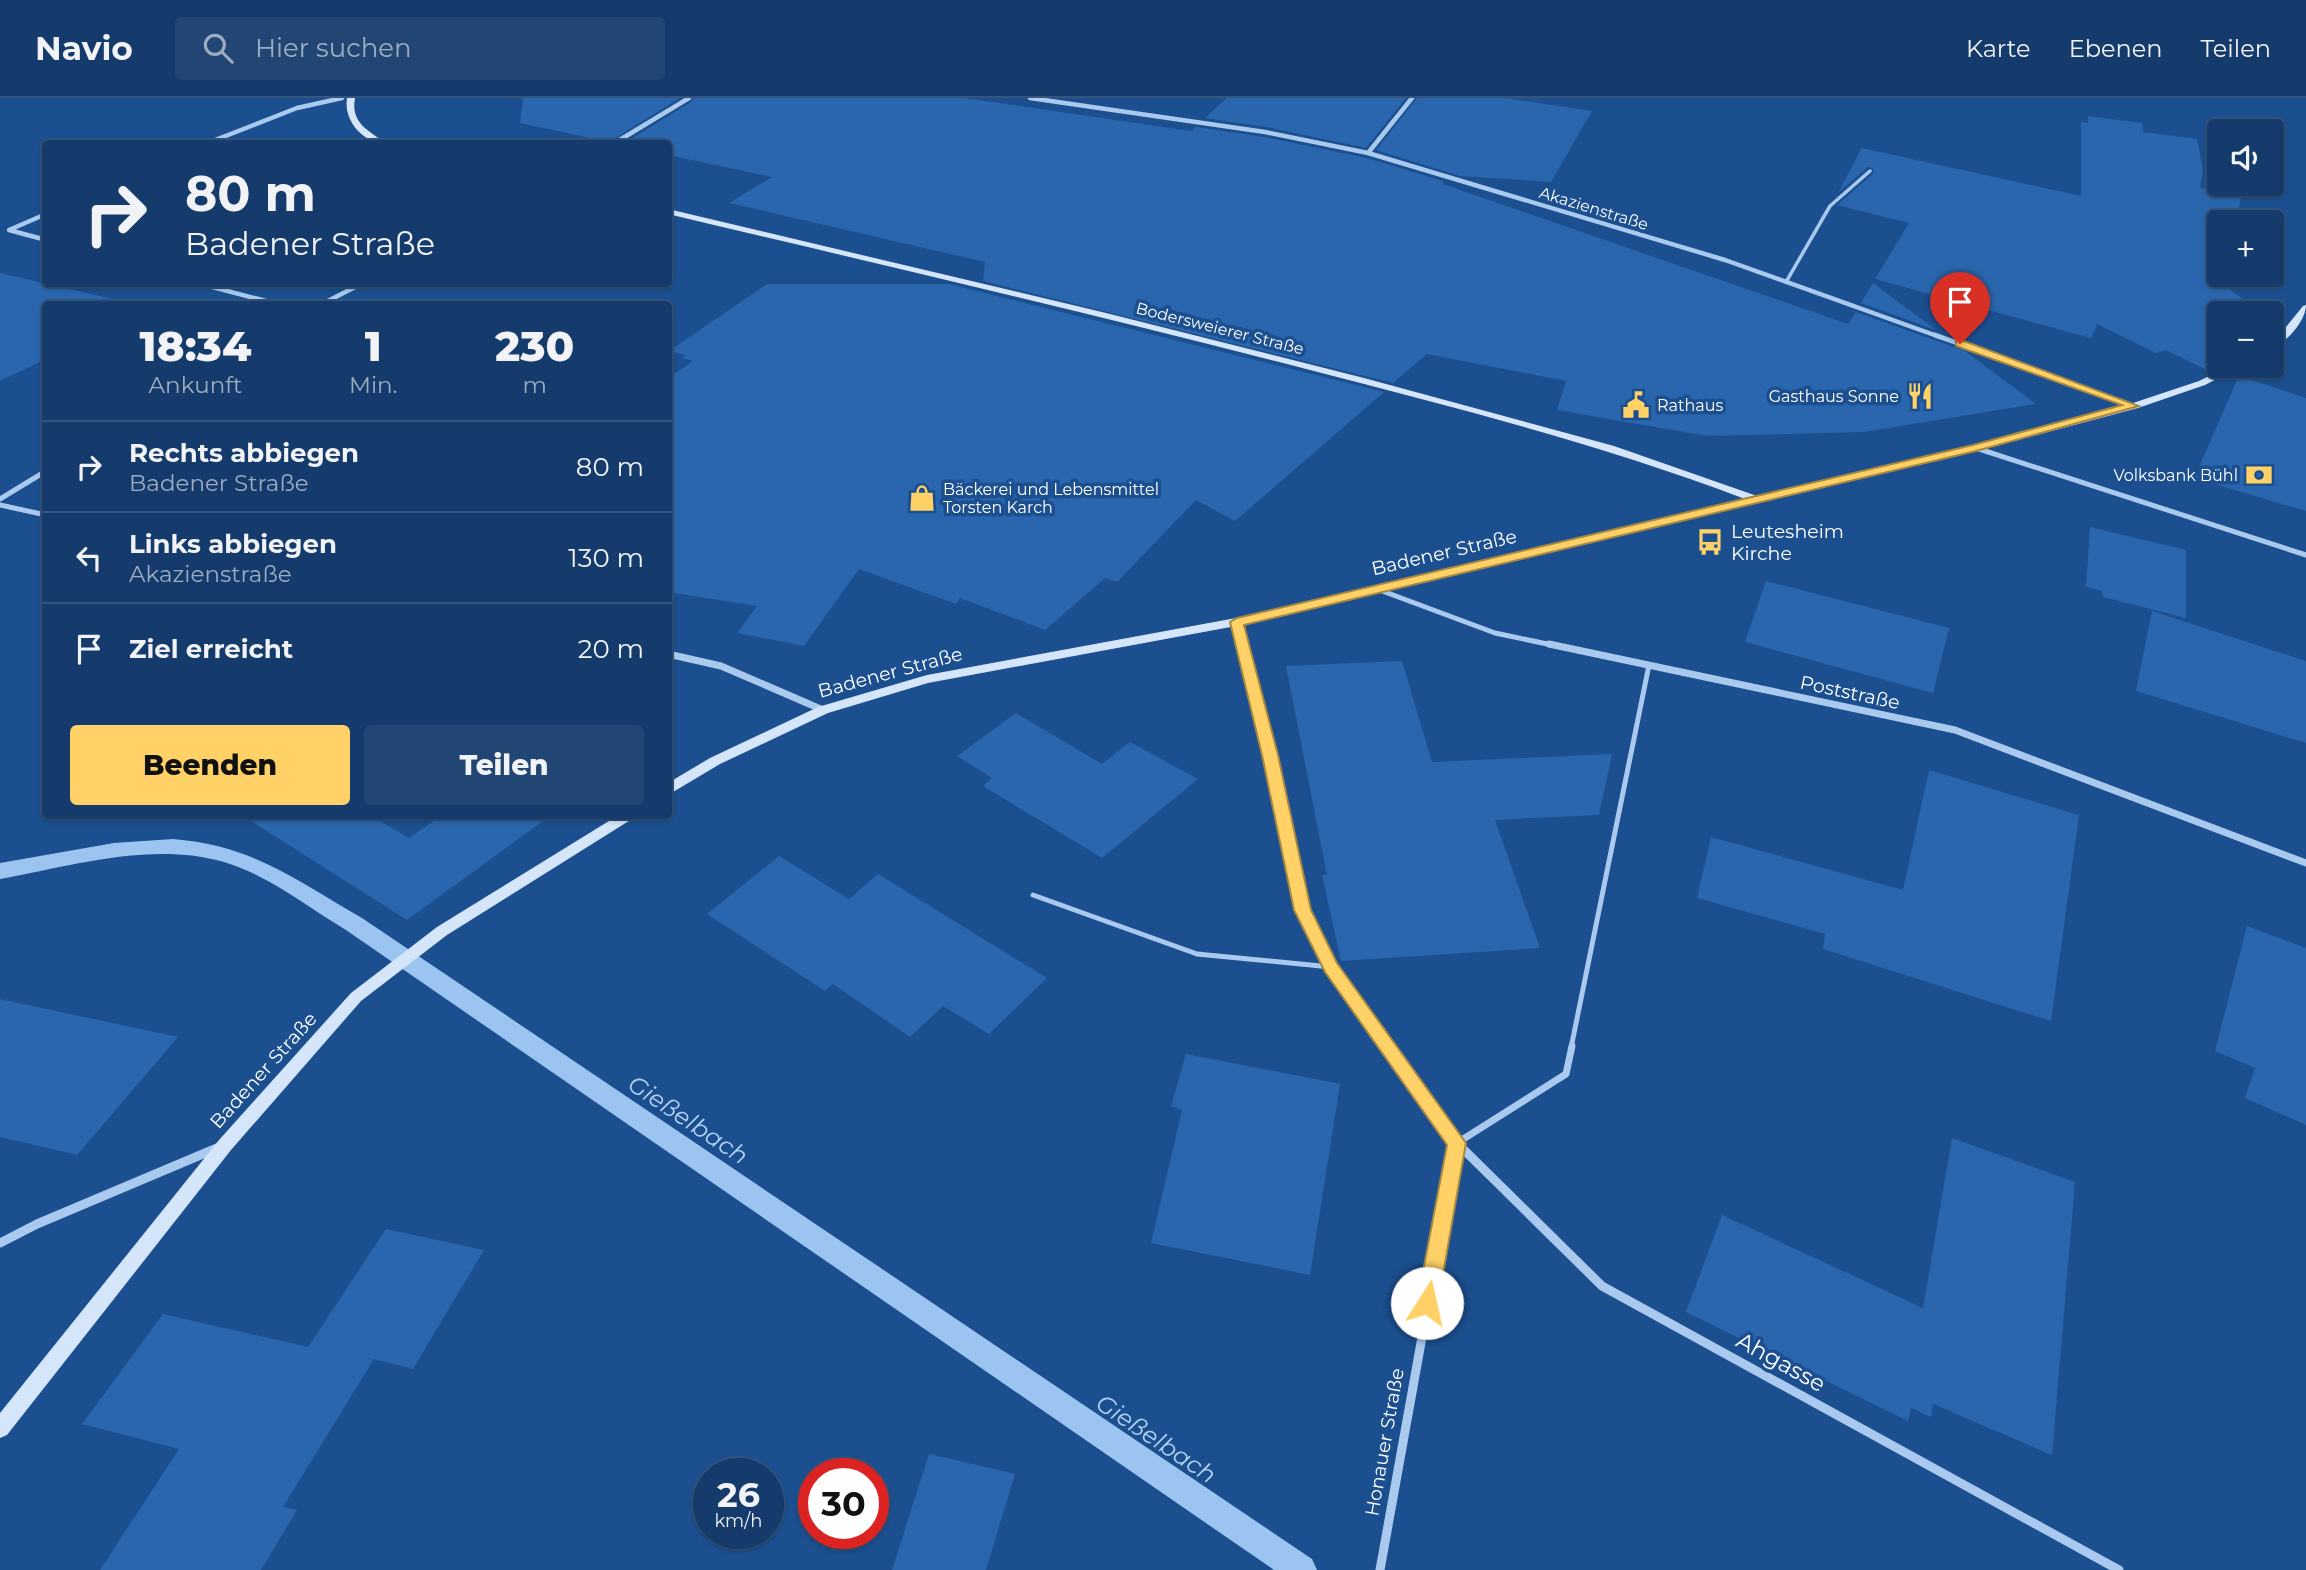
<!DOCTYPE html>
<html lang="de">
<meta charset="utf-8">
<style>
:root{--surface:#143b6b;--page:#214673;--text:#f1f3f6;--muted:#9dadc1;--line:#33557e;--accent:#ffd166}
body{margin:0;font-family:Montserrat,sans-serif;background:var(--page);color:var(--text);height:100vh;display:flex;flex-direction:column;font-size:26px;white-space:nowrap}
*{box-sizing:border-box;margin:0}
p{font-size:23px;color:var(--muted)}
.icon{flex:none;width:38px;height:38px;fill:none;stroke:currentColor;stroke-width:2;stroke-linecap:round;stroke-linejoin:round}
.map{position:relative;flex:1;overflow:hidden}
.panel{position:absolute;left:42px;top:203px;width:630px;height:518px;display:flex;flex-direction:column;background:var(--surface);border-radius:7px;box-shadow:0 2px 5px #0004,0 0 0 2px var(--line)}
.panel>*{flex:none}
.banner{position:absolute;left:42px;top:42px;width:630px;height:147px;border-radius:7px;box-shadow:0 2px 5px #0004,0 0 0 2px var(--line);background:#143b6b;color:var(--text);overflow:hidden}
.buttons{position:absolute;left:2207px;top:21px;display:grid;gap:14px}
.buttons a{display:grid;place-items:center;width:77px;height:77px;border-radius:7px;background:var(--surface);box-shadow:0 2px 5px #0004,0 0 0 2px var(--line);font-size:35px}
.speed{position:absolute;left:693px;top:1360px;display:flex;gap:14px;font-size:35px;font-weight:700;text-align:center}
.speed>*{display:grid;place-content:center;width:91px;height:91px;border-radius:50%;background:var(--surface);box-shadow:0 2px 5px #0004,0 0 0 2px var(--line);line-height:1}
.speed small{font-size:18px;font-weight:400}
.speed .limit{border:10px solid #d22;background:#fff;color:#111}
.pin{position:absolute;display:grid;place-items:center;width:60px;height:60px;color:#fff;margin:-72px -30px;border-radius:50% 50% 50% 0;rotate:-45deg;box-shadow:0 0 7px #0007}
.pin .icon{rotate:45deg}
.me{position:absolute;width:77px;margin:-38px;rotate:10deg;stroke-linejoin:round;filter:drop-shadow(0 0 5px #0008)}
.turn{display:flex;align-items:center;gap:24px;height:147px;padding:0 28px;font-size:32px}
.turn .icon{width:91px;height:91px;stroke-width:2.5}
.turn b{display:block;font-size:49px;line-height:60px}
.eta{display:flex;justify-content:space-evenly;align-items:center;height:119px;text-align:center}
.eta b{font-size:42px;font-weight:800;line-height:49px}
.primary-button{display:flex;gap:14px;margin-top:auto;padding:14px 28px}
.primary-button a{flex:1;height:80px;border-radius:7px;background:var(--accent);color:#111;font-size:28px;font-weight:800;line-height:80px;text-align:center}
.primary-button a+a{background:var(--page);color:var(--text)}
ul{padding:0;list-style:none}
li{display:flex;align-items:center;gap:21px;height:91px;padding:0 28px;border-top:2px solid var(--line)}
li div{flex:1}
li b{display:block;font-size:26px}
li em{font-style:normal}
header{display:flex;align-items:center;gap:42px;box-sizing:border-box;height:98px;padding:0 35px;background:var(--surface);border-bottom:2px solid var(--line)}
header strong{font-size:33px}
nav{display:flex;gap:38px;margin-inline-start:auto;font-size:24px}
.search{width:490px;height:63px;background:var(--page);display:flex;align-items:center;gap:18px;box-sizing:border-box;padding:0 24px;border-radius:7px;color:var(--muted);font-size:26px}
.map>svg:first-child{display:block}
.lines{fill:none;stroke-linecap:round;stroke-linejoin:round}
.stream{fill:#9cc4f0;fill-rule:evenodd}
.building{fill:#2a66ad}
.lane-far2{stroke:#a9c9ee;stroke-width:3.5}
.lane-far1{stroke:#a9c9ee;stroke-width:5}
.lane{stroke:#a9c9ee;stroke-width:7}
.street-far3{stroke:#a9c9ee;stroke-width:4.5}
.street-far2{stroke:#a9c9ee;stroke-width:5}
.street-far1{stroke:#a9c9ee;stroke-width:7}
.street{stroke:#a9c9ee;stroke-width:9}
.secondary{fill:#d6e6fa;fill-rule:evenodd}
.route{fill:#ffd166;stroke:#a68842;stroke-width:2}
.labels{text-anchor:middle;stroke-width:7;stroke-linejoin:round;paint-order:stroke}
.far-street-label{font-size:16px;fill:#fff;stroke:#1b4f8f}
.far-poi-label{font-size:16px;fill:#fff;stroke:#1b4f8f;text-anchor:end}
.poi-label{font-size:19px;fill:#fff;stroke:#1b4f8f;text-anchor:start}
.street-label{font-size:19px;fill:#fff;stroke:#1b4f8f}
.near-street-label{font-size:23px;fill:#fff;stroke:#1b4f8f}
.near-water-label{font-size:24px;font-style:italic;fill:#b5d3f5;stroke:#1b4f8f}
</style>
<header>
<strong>Navio</strong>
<div class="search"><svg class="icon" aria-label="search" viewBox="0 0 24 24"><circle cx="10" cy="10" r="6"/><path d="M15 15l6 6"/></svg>Hier suchen</div>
<nav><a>Karte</a><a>Ebenen</a><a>Teilen</a></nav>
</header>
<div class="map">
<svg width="2306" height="1472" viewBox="0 0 2306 1472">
<rect width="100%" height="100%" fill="#1b4f8f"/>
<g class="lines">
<path class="stream" d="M173,741C252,747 296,782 362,820L1312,1461L1317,1472H1274L346,832C307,809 268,777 224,764C152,743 71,768 0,781V765L114,745Z"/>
</g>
<g class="building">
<polygon points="523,0 680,0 609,44 520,25"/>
<polygon points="694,0 965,0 1191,33 1196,29 1264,39 1367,60 1443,83 1443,86 1848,226 1856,214 1965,253 2036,306 1864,334 1707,338 1557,312 1566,283 1427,256 1393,285 983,183 985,164 729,105 772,79 668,57 668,46 623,46 691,4"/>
<polygon points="1227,0 1406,0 1366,50 1266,29 1205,20"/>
<polygon points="1417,0 1506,0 1592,13 1551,84 1460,78 1376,52"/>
<polygon points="2088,18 2142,25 2143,34 2197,41 2203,71 2200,90 2241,97 2237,124 2219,124 2219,177 2231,177 2230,191 2260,214 2219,215 2219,268 2224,268 2211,274 2166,252 2156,255 2097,226 2091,240 1875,181 1909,125 1837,107 1874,75 1873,70 1868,69 1838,95 1862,50 2081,98 2081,24 2088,25"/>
<polygon points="0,175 134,206 46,206 46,261 0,283"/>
<polygon points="1873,185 1936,232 1861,205"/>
<polygon points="767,186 949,186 1384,294 1235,423 1196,402 1117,484 1105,480 1045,532 960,500 956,506 859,471 804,548 737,535 757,508 668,494 668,280 693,263 682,260 686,257 669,253"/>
<polygon points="2239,278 2306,300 2306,413 2194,380"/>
<polygon points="2090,429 2186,452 2186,520 2103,499 2102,493 2086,489"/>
<polygon points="1766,483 1949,530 1933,595 1745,544"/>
<polygon points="2152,513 2306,563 2306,645 2136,593"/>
<polygon points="1402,563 1432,664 1612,656 1599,717 1495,722 1540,850 1341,863 1322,777 1327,777 1286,568"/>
<polygon points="1016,615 1102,666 1130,644 1198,681 1102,760 983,688 992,680 957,658"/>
<polygon points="1929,672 2079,717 2051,923 1823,851 1825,836 1697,800 1711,739 1903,792"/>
<polygon points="243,718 371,718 409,740 441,718 550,718 407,822"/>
<polygon points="779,758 849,801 878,776 1047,880 989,936 943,908 910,939 833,886 825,893 707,816"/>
<polygon points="2247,828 2306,850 2306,1027 2245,1000 2255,970 2215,953"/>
<polygon points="0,901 178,939 77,1057 0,1039"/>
<polygon points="1186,956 1340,986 1310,1177 1151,1145 1182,1012 1171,1008"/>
<polygon points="1952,1040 2075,1084 2052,1357 1933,1306 1931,1319 1911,1310 1908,1323 1686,1214 1722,1117 1923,1210"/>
<polygon points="386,1131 484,1152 413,1271 374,1261 283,1409 297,1412 261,1472 100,1472 179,1351 82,1326 163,1216 308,1249"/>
<polygon points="929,1356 1015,1376 986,1472 892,1472"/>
</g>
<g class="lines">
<polyline class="lane-far2" points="1786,184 1830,108 1870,73"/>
<g class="lane-far1">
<polyline points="1033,797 1197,856 1331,869"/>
<polyline points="1571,950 1649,567"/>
</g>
<polyline class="lane" points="1457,1045 1566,976 1572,948"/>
<g class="street-far3">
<polyline points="1030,0 1265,34 1368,55 1725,162 1940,239"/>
<polyline points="205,46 297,10 342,0"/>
<polyline points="613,46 689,0"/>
<polyline points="1368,55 1412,0"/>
<polyline points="46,116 9,132 46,142"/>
<polyline points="201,186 277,206"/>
<polyline points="322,206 361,186"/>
</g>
<g class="street-far2">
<polyline points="1935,237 2134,308"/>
<polyline points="1976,350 2306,457"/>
<polyline points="0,401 46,373"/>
<polyline points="0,407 46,417"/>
<polyline points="1377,491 1495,535 1557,548"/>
<polyline points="1236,524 1242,548"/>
</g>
<g class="street-far1">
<polyline points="1242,546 1270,657 1303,812 1331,869 1389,950"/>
<polyline points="1549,546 1955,632 2306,765"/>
<polyline points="668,556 721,568 823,612"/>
</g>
<g class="street">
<polyline points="1457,1045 1602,1188 2119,1472"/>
<polyline points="0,1145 37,1126 217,1050"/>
<polyline points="1380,1472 1457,1045 1388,948"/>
</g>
<g class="secondary">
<path d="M347,0H355C350,26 370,33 387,46C365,46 343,24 347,0Z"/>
<path d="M668,111L1102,214L1364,280L1614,348L1757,398L1974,347L2130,306L2199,283L2230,268H2242L2205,287L2138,310L1976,353L1236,528L928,585L828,615L720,666L668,697V685L710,660L818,609L927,577L1236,520L1745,401C1603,347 1457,310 1310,272C1097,217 883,167 668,116Z"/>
<path d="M2306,207C2306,223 2286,245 2272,250V243L2278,239L2303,208Z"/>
<polygon points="617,718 634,718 632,721 447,837 361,903 231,1052 7,1337 0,1340 0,1315 219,1042 351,895 437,829"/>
</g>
</g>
<polygon class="route" points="1956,243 1964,243 2139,308 1976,353 1244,527 1278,657 1311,812 1337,865 1466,1045 1438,1205 1435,1211 1427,1214 1420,1211 1417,1205 1447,1047 1325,874 1294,812 1262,657 1230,524 1237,520 1973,347 2122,307 1956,248"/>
<defs>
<symbol id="restaurant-bare" viewBox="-9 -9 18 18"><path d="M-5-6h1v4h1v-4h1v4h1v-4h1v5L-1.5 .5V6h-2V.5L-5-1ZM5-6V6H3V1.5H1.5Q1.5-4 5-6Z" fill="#ffd166" stroke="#1b4f8f" stroke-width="2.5" paint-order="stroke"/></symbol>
<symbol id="civic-bare" viewBox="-9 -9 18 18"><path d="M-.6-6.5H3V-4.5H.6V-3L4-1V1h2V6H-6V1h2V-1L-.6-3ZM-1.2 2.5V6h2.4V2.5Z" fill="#ffd166" stroke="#1b4f8f" stroke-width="2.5" paint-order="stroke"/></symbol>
<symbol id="bank-bare" viewBox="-9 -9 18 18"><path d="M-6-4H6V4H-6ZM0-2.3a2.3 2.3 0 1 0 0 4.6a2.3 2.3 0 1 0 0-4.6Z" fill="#ffd166" stroke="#1b4f8f" stroke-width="2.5" paint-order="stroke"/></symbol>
<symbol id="shop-bare" viewBox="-9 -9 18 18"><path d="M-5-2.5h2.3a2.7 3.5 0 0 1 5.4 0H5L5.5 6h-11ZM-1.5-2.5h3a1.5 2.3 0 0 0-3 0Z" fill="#ffd166" stroke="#1b4f8f" stroke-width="2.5" paint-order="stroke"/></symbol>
<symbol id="bus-bare" viewBox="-9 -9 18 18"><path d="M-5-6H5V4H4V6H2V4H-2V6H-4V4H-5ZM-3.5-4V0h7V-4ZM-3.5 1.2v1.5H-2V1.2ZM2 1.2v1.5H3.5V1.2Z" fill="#ffd166" stroke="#1b4f8f" stroke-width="2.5" paint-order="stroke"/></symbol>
</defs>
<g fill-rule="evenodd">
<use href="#restaurant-bare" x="1901" y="279" width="38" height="38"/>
<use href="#civic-bare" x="1617" y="288" width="38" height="38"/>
<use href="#bank-bare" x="2240" y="358" width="38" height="38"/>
<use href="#shop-bare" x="903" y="381" width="38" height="38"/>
<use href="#bus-bare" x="1691" y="425" width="38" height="38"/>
</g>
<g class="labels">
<g class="far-street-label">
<text transform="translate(1594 110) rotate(17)" y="6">Akazienstraße</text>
<text transform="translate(1220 230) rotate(14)" y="6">Bodersweierer Straße</text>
</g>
<g class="far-poi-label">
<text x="1899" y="304">Gasthaus Sonne</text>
<text x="1657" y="313" text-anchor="start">Rathaus</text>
<text x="2238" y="383">Volksbank Bühl</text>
<text x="943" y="397" text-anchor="start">Bäckerei und Lebensmittel<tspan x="943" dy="18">Torsten Karch</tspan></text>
</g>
<g class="poi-label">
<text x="1731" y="440">Leutesheim<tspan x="1731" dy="22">Kirche</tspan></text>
</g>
<g class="street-label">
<text transform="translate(1444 454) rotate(-13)" y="7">Badener Straße</text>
<text transform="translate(890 574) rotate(-15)" y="7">Badener Straße</text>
<text transform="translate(1850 594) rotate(12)" y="7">Poststraße</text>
<text transform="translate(263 972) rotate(-48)" y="7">Badener Straße</text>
<text transform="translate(1384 1344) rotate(-80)" y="7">Honauer Straße</text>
</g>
<g class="near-street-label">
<text transform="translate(1781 1264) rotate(29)" y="8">Ahgasse</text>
</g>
<g class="near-water-label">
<text transform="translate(688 1022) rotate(34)" y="8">Gießelbach</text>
<text transform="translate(1156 1341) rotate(34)" y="8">Gießelbach</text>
</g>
</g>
</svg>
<div class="buttons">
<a><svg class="icon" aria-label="sound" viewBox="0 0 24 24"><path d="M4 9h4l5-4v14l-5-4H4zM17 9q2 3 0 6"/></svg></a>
<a>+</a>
<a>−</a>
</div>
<div class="speed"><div>26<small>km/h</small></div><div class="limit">30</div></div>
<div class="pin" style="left:1960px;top:246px;background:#d93025"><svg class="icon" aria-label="arrive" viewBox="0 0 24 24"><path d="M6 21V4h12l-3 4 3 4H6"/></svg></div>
<svg class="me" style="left:1427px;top:1205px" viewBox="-20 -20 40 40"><circle r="19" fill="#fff"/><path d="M0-13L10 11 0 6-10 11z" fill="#ffd166"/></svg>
<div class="banner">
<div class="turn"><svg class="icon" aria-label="right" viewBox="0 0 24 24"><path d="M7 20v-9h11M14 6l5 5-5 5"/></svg><div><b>80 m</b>Badener Straße</div></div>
</div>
<section class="panel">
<div class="eta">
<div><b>18:34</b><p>Ankunft</p></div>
<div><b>1</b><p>Min.</p></div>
<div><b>230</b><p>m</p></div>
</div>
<ul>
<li><svg class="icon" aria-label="right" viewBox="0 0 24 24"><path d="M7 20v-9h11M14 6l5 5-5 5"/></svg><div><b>Rechts abbiegen</b><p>Badener Straße</p></div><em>80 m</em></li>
<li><svg class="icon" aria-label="left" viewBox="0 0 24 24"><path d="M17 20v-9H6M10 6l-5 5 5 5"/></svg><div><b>Links abbiegen</b><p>Akazienstraße</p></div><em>130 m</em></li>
<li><svg class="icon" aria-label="arrive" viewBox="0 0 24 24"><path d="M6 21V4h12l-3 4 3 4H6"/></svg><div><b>Ziel erreicht</b></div><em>20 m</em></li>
</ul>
<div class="primary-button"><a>Beenden</a><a>Teilen</a></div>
</section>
</div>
